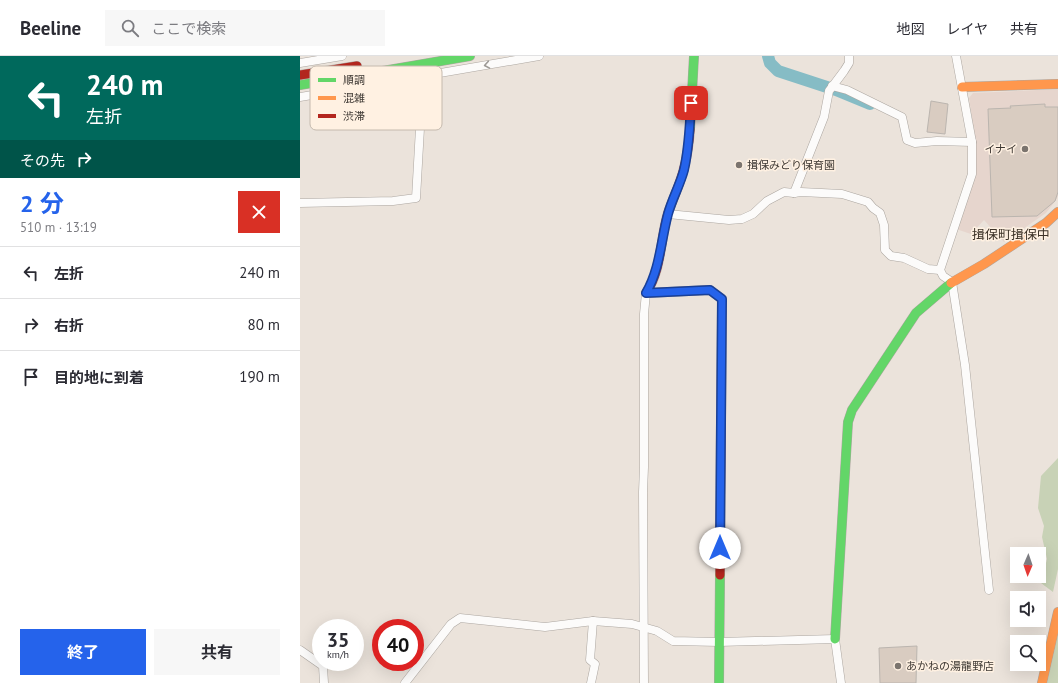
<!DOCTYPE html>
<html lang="ja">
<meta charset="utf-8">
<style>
:root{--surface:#fff;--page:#f7f7f7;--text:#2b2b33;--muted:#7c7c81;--line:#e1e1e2;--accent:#2563eb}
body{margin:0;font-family:"PT Sans","Noto Sans JP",sans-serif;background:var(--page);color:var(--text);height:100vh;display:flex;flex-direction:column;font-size:15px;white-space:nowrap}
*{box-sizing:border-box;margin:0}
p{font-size:13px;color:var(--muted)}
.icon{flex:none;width:22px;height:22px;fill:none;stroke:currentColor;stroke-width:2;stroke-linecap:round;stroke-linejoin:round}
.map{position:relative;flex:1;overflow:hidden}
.side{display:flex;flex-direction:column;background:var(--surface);width:300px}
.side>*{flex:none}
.banner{background:#00695c;color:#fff;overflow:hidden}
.needle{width:26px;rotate:182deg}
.fabs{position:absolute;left:710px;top:491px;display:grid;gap:8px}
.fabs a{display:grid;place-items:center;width:36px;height:36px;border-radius:0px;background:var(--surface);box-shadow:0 4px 16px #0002;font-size:20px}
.speed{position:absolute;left:12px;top:563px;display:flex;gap:8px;font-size:20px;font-weight:700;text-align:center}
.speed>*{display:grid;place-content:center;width:52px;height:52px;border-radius:50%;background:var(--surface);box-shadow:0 4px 16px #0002;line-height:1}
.speed small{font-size:10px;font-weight:400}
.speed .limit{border:6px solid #d22;background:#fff;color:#111}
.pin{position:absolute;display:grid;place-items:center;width:34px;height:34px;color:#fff;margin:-17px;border-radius:8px;box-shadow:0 2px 6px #0006}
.me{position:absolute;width:44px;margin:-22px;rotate:0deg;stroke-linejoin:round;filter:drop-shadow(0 0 3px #0008)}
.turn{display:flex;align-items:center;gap:14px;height:84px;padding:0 20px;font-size:18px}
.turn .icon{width:52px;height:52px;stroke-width:2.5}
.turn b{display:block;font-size:28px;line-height:34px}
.then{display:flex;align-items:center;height:38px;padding:0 20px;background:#0003;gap:8px;font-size:15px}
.round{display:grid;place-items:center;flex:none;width:42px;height:42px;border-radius:0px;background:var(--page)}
.summary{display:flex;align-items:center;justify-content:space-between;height:68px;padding:0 20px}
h1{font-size:24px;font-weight:700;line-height:30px;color:var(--accent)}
.cta{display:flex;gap:8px;margin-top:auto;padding:8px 20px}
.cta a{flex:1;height:46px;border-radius:0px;background:var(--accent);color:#fff;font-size:16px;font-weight:700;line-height:46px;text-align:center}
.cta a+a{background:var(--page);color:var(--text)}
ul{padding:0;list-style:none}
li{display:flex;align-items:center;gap:12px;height:52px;padding:0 20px;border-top:1px solid var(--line)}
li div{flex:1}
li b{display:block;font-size:15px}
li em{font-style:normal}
header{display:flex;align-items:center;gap:24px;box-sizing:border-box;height:56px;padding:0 20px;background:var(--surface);border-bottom:1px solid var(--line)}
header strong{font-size:19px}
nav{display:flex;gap:22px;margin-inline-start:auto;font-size:14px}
.search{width:280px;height:36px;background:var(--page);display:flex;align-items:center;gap:10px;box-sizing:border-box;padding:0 14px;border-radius:0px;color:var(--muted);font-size:15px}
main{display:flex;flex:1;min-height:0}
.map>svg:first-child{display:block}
.commercial{fill:#e6d5cd}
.green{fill:#c8d2b6}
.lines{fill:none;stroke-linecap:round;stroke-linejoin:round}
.river{stroke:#86bcc5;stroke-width:12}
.building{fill:#d9ccc1;stroke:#bbb5af}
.street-casing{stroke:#aca6a0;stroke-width:9}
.fast-casing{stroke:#aca6a0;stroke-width:10}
.slow-casing{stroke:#aca6a0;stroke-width:10}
.jam-casing{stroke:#aca6a0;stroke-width:10}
.street{stroke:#fcfbfa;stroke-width:8}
.fast{stroke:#63d668;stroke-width:9}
.slow{stroke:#ff974d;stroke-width:9}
.jam{stroke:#b3261e;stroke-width:9}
.oneway{stroke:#9d9a96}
.route-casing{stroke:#184099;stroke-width:10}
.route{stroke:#2563eb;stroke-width:7}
.poi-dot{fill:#7b746e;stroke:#fff1e2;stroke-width:1.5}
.labels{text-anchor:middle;stroke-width:3;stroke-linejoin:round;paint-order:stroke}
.poi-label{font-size:11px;fill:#3e3833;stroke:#fff1e2;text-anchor:start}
.quarter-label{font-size:13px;fill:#3e3328;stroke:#fff1e2}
.key{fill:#fff1e2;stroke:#c5baae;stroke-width:1}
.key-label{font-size:11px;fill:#3e3833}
</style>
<header>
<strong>Beeline</strong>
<div class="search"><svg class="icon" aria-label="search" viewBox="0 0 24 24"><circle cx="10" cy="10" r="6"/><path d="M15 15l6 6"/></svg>ここで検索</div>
<nav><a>地図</a><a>レイヤ</a><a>共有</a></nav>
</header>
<main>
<section class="side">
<div class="banner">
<div class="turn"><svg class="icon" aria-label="left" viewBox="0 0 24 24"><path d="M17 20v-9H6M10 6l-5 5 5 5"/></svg><div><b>240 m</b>左折</div></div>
<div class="then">その先<svg class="icon" aria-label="right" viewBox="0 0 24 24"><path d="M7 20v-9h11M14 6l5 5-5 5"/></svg></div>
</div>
<div class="summary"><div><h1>2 分</h1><p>510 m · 13:19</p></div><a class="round" style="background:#d93025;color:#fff"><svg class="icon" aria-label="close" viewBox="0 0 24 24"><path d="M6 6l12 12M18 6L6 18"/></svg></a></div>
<ul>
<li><svg class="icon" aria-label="left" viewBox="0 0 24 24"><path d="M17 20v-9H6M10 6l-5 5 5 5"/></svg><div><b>左折</b></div><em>240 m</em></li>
<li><svg class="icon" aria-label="right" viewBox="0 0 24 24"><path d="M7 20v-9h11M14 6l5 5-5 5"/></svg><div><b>右折</b></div><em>80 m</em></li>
<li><svg class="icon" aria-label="arrive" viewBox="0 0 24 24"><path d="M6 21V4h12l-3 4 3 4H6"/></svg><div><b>目的地に到着</b></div><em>190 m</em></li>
</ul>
<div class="cta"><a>終了</a><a>共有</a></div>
</section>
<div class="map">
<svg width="758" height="627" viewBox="0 0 758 627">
<rect width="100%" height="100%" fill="#ebe3db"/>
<polygon class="commercial" points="758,33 758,140 756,144 746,157 704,186 684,164 671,178 656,173 676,117 675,84 669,42 673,37"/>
<g class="green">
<polygon points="758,402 758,513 753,536 741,527 747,503 742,481 744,470 738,452 741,420"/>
<polygon points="758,578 758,627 747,627"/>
</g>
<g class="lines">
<polyline class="river" points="468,0 470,7 478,15 536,34 570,48"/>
</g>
<g class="building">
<polygon points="631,45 648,48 645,78 627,76"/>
<polygon points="745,48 745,51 758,51 758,136 755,145 737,160 692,161 688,53 711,52 710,50"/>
<polygon points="617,590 616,627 580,627 579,592"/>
</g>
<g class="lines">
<defs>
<g id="street">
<polyline points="656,0 672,86 672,118 640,214 643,220 652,226 665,309 689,534"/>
<polyline points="0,7 42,0"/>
<polyline points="532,30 547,34 602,61 607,84 615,87 637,85 672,86"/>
<polyline points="0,41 239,0"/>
<polyline points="494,137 524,61 529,35 544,15 549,7 549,0"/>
<polyline points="0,147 93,145 116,142 123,20 121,9"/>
<polyline points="368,158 429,164 442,163 453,158 467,145 484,136 494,137 501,136 542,138 568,146 573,152 580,157 584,169 585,194 591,200 604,202 628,213 640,214"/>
<polyline points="0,594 23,610 24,627"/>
<polyline points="105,627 151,568 160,562 245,571 293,565 332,568 357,575 373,585 419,586 535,583 541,627"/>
<polyline points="291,627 295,608 290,604 293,565"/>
<polyline points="344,627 343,436 344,411 344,258 346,237"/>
</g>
<g id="fast">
<polyline points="0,29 170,0"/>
<polyline points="390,73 394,0"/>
<polyline points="535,583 548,366 552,354 616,257 651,227"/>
<polyline points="419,627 420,519"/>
</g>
<g id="slow">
<polyline points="662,31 758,28"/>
<polyline points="651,227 684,208 746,167 758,156"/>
<polyline points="346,237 410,234 422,243 421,361"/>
<polyline points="742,627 758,556"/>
</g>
<g id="jam">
<polyline points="0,19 57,10"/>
<path d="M346,237C362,214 360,183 368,157C373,143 379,130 383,116C387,102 389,87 390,73"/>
<polyline points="420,519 421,361"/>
</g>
</defs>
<use href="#street" class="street-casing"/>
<use href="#fast" class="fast-casing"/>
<use href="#slow" class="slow-casing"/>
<use href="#jam" class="jam-casing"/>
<use href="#street" class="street"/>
<use href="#fast" class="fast"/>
<use href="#slow" class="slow"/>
<use href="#jam" class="jam"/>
</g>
<defs><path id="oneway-chevron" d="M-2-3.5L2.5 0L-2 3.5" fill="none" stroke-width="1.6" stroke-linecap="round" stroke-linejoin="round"/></defs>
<use class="oneway" href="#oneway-chevron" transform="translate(187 9) rotate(170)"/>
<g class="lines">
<defs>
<path id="route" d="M391,47C390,70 389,92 384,114C380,129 372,143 368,158C361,184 360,213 346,237L410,234L422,243L420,492"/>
</defs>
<use href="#route" class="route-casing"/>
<use href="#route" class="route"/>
</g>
<g class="poi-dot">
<circle cx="725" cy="93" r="4"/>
<circle cx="439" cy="109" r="4"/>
<circle cx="598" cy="610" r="4"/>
</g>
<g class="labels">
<g class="poi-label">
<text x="717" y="97" text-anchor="end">イナイ</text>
<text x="447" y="113">揖保みどり保育園</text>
<text x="606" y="614">あかねの湯龍野店</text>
</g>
<g class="quarter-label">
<text x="711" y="183">揖保町揖保中</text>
</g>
</g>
<rect x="10" y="10" width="132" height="64" rx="6" class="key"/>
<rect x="18" y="22" width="18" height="4" fill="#63d668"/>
<rect x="18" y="40" width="18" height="4" fill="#ff974d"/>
<rect x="18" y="58" width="18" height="4" fill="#b3261e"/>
<g class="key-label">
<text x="43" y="28">順調</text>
<text x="43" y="46">混雑</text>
<text x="43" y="64">渋滞</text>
</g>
</svg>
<div class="fabs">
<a><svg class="needle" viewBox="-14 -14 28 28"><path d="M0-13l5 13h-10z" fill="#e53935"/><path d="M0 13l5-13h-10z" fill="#7c7c81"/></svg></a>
<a><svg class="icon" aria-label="sound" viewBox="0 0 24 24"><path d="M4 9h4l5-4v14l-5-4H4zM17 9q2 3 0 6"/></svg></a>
<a><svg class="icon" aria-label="search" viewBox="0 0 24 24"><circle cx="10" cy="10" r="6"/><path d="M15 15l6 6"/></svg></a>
</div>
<div class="speed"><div>35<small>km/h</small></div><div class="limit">40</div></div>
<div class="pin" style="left:391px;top:47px;background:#d93025"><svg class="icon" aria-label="arrive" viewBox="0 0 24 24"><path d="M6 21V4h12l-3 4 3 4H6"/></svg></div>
<svg class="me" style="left:420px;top:492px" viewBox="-20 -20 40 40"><circle r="19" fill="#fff"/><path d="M0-13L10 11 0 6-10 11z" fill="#2563eb"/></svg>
</div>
</main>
